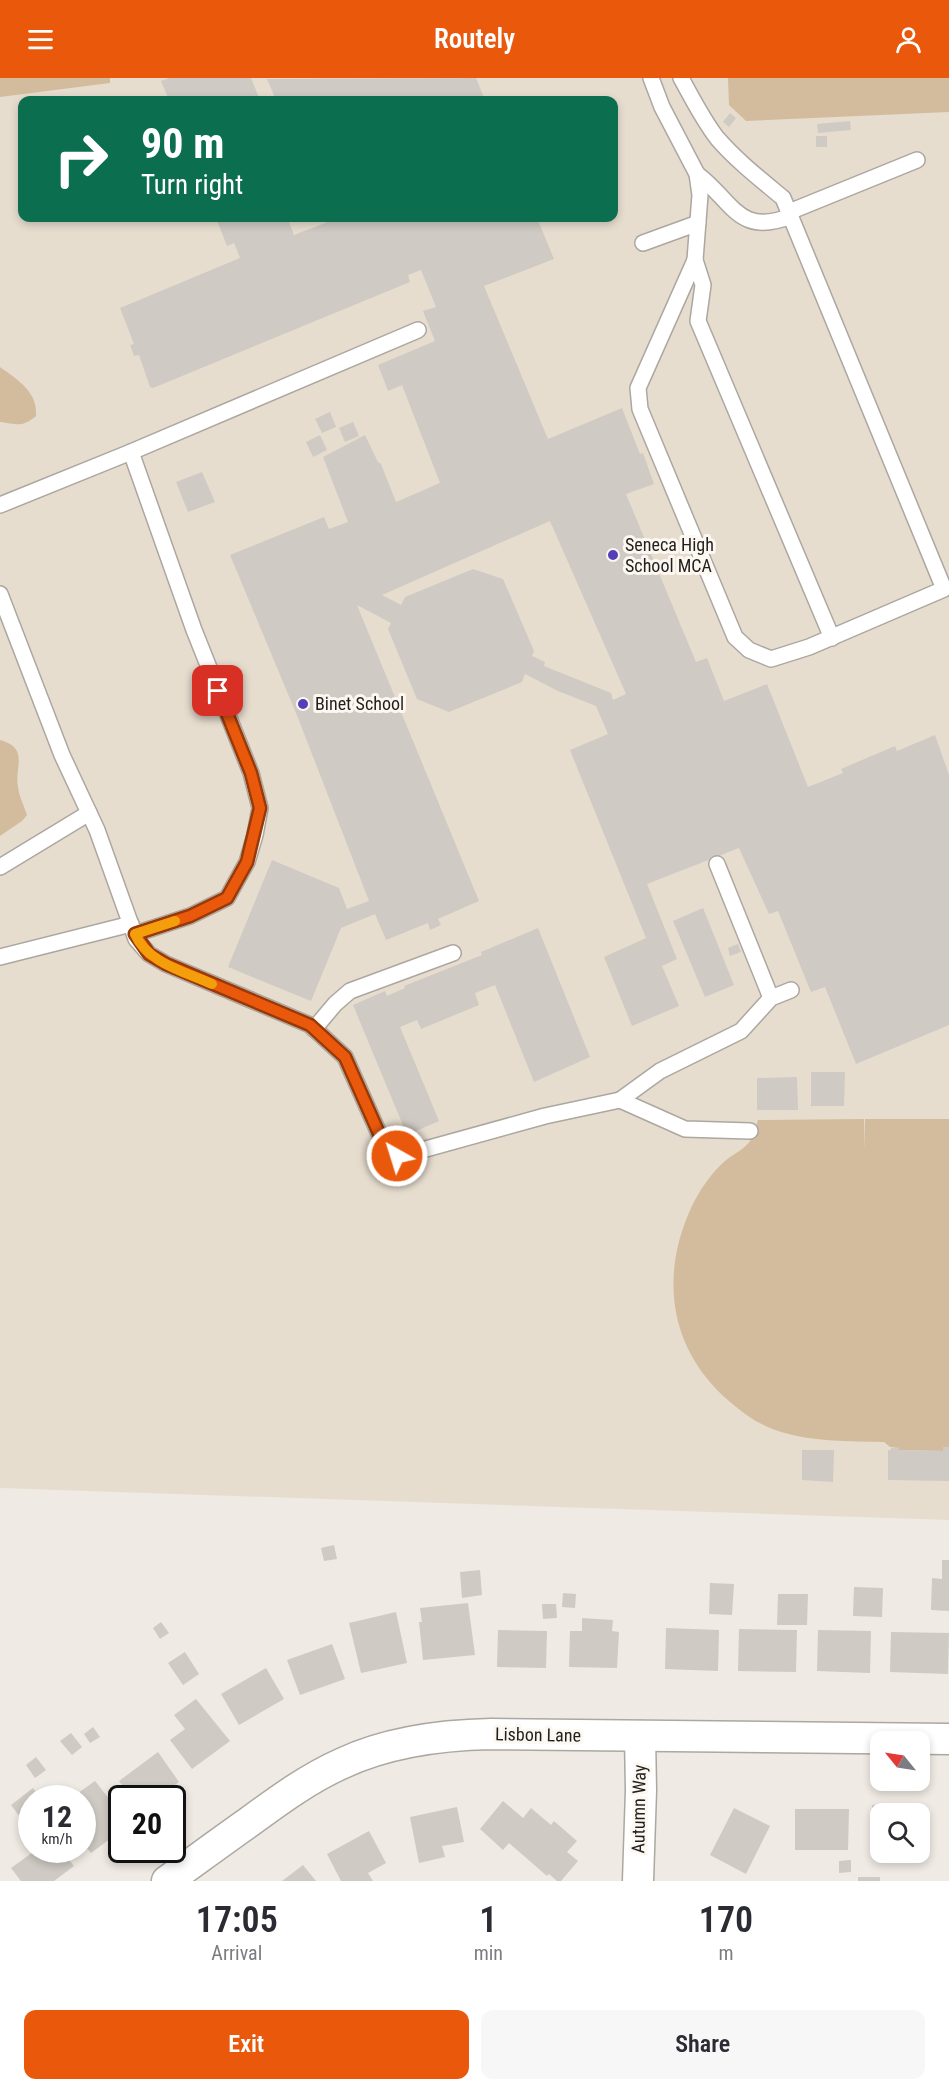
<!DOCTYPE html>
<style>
:root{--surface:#fff;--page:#f7f7f7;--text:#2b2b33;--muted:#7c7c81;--accent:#ea580c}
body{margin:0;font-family:"Roboto Condensed",sans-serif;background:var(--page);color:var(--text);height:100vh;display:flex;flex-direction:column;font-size:22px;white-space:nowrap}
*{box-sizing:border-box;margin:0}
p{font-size:20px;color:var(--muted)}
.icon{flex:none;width:33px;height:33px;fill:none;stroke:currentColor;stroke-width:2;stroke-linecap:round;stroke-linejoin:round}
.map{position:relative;height:1803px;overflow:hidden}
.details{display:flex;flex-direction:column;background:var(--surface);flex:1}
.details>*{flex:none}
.top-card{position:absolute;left:18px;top:18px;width:600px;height:126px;border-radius:12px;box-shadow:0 3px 9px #0003;background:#0b6e4f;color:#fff;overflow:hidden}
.needle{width:39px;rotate:300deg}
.buttons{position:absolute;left:870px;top:1653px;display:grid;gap:12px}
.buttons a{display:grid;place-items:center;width:60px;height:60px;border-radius:12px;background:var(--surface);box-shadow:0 3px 9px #0003;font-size:30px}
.speed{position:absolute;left:18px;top:1707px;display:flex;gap:12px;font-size:30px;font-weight:700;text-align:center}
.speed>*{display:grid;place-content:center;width:78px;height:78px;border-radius:50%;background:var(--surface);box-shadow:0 3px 9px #0003;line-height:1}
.speed small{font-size:15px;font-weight:400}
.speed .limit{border:3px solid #111;border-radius:9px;background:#fff;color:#111}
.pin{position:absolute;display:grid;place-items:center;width:51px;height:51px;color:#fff;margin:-26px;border-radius:12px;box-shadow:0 3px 9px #0006}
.me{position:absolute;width:66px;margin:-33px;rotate:321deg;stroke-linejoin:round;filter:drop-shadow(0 0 4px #0008)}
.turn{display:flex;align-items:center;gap:21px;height:126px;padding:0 24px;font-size:27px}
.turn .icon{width:78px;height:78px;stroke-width:2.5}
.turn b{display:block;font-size:42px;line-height:51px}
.eta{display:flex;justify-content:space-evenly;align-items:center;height:102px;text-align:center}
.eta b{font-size:36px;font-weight:600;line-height:42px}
.action{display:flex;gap:12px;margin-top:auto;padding:12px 24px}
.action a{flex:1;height:69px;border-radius:12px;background:var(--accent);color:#fff;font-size:24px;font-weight:600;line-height:69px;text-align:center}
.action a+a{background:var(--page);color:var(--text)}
header{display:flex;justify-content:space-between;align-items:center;height:78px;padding:0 24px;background:var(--accent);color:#fff;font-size:27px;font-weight:600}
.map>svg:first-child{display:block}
.built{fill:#e7ddcf;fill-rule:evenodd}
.green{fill:#d3bc9d}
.building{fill:#cfcac3;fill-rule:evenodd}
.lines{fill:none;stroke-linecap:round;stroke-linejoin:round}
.lane-casing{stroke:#aca7a0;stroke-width:18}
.street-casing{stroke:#aca7a0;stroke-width:33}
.lane{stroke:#fff;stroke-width:15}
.street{stroke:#fff;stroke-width:30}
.route-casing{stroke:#983908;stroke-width:15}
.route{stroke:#ea580c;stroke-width:10}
.slow{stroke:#f59e0b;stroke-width:10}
.poi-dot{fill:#543fb7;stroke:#fcf7f0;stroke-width:2}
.labels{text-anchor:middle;stroke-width:6;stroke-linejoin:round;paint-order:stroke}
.poi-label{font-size:18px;fill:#211f1d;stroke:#fcf7f0;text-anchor:start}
.street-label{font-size:18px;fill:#211f1d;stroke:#fcf7f0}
</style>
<header><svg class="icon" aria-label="menu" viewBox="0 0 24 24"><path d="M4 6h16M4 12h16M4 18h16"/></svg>Routely<svg class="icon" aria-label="person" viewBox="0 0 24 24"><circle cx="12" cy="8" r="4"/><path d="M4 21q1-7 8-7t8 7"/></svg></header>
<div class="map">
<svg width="949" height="1803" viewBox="0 0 949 1803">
<rect width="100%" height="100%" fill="#efeae3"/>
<path class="built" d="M0,0H949V1442L0,1410ZM22,22H614V140H22Z"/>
<g class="green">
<polygon points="0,0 110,0 110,5 0,19"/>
<polygon points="728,0 949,0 949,34 746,43 729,27"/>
<path d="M0,289C18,302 38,314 36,338C22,350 17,346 0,344Z"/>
<path d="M0,662C30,670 14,690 18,709C19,718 24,728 27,737L22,743L0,758Z"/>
<path d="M864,1041L865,1072V1041H949V1369L943,1373L899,1372V1370L890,1369L884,1364C849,1363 814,1364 781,1354C761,1348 745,1337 730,1324C670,1273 659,1200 691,1130C699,1113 711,1095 725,1083C733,1076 745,1071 750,1063C754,1057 756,1048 758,1042Z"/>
</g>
<g class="building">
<polygon points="169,0 251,0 260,22 169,22 161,3"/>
<polygon points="476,0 485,22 384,22 383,18 371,22 276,22 267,1"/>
<polygon points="730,35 736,40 729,49 723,44"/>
<polygon points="850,43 851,52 818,55 817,46"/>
<rect x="816" y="58" width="11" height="11"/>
<path d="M216,140H299L289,144L294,157L338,140H537L554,181L484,208L548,361L622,330L640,376L643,375L654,406L626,416L696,584L707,580L724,623L767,606L808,709L843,695L841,691L895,668L897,673L935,657L949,697V947L856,986L825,909L811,914L778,833L769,836L739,770L647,806L677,881L662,888L679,928L632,948L604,879L646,860L570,672L608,656L596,628L558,613L525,596L522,604L449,634L417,621L388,551L391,545L357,527L479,823L438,841L441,847L430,852L428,845L386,862L375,836L341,850L311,923L228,889L272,782L339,810L347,831L369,823L298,640L230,477L324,439L329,451L348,444L323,379L365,357L378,384L381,386L396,424L440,405L402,307L388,313L378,287L435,263L423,233L436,229L421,192L408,197L410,204L153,310L150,309L139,277L134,278L130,267L134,266L120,230L240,180L234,165L227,168ZM550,443L626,616L613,622L611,615L544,588L545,584L532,578L534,573L503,501L473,491L405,519L401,527L382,517Z"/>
<polygon points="330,334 336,349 322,355 315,341"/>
<polygon points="353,344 359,358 345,364 339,350"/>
<polygon points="320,357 327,372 313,379 306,364"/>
<polygon points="202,394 215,424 188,434 176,404"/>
<polygon points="703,830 734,907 705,919 673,843"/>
<polygon points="538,850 590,979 534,1004 495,907 475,915 479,927 421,951 417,942 400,949 439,1043 407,1057 353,927 385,913 387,918 405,910 404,908 482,877 481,874"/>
<polygon points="738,866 741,874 730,878 728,870"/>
<polygon points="811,994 845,994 844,1028 811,1028"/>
<polygon points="797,999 798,1032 757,1032 757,1000"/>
<polygon points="943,1369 949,1369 949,1403 888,1402 888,1372 891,1372 891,1370 899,1370 899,1372 943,1373"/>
<polygon points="802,1372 834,1372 833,1404 802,1402"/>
<polygon points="334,1467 337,1481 324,1483 321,1470"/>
<polygon points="942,1482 949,1482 949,1533 931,1532 932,1500 942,1501"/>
<polygon points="480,1492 482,1517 462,1520 460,1494"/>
<polygon points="710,1505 734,1506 732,1537 709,1536"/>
<polygon points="854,1509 883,1510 882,1539 853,1538"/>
<polygon points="563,1515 576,1516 575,1530 562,1529"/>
<polygon points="778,1516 808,1516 807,1547 777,1547"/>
<polygon points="468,1525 475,1577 423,1582 419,1544 422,1544 420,1530"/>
<polygon points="542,1526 556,1526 557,1540 543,1541"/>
<polygon points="396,1534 407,1585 361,1595 349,1545"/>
<polygon points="582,1540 613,1542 612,1553 619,1554 617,1590 569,1589 570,1553 582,1553"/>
<polygon points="161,1544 169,1555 160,1561 153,1550"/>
<polygon points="666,1550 719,1552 718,1593 665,1591"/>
<polygon points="739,1551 797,1552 796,1594 738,1593"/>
<polygon points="498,1552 547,1553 546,1590 497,1589"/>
<polygon points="818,1552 871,1553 870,1595 817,1593"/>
<polygon points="891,1554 949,1555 948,1596 890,1594"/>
<polygon points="332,1566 345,1601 300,1617 287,1582"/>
<polygon points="185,1574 199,1596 183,1607 168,1585"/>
<polygon points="266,1590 284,1621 239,1647 221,1616"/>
<polygon points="196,1621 230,1663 192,1691 170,1662 185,1651 174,1637"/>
<polygon points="93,1649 100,1659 90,1665 84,1656"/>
<polygon points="71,1655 82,1669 72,1677 60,1663"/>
<polygon points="158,1674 179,1704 156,1720 132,1720 119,1703"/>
<polygon points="36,1679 46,1692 35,1700 26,1687"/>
<polygon points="95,1703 122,1737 122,1752 91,1775 82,1764 82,1720 71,1720"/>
<polygon points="33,1710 40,1720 32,1720 32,1750 29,1751 11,1727"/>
<polygon points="53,1710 60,1720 48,1720 44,1716"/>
<polygon points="503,1723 523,1740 531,1730 551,1747 554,1743 577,1763 567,1774 578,1783 561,1803 557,1803 549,1796 547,1798 509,1765 503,1772 480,1751"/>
<polygon points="872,1727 925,1728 924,1769 920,1769 920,1736 880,1736 880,1768 871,1768"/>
<polygon points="457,1729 464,1764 442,1768 445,1779 419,1785 410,1739"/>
<polygon points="734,1730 770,1748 746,1796 710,1777"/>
<polygon points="795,1731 849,1731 848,1772 795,1772"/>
<polygon points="369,1753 386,1785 368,1795 373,1803 341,1803 327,1776"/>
<polygon points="36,1772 61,1772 74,1788 54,1803 21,1803 11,1790"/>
<polygon points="890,1774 909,1774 909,1780 890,1779"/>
<polygon points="851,1782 851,1794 839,1795 839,1783"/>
<polygon points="303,1787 316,1803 282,1803"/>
<rect x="858" y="1799" width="22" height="4"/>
</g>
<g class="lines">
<defs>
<g id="lane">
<polyline points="651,0 662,29 697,96 700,117 695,182 703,207 698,243 832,560"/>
<path d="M681,0C692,20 703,42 717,60C736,82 760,101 783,120L944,511L809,569L771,581L749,572L735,559L640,331L638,310L695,182"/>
<path d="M697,96C733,123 738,159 791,138"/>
<polyline points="789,134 917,82"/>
<polyline points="643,165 698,145"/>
<polyline points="131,374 418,252"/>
<polyline points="0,427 131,374 194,552 251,695 260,730 255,757 247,784 227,820 190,838 135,856"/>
<polyline points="0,516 62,677 97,752 136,861 149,876 166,886 310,947 345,979 381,1060 397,1079 545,1038 620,1022 660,993 741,953 771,920 791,912"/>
<polyline points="717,786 771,920"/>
<polyline points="0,789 89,735"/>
<polyline points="0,879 131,846"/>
<polyline points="314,951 335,926 350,913 453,875"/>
<polyline points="620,1022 685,1051 750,1053"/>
</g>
<g id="street">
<path d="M167,1803C195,1783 222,1763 249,1744C279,1722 309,1700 343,1685C388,1664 441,1657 491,1656L949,1661"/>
<polyline points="638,1803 641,1712 640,1658"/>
</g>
</defs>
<use href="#lane" class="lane-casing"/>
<use href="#street" class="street-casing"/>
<use href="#lane" class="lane"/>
<use href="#street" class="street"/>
</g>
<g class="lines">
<defs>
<polyline id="route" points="218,613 251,695 260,730 247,784 227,820 190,838 135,856 149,876 166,886 310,947 345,979 381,1060 397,1078"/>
</defs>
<use href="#route" class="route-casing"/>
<use href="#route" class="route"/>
<path class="slow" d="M175,843L135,856C147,885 186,894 212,906"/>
</g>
<g class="poi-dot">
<circle cx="613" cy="477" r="6"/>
<circle cx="303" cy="626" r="6"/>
</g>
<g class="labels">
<g class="poi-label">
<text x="625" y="473">Seneca High<tspan x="625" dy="21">School MCA</tspan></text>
<text x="315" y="632">Binet School</text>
</g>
<g class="street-label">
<text transform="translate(538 1657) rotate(1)" y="6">Lisbon Lane</text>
<text transform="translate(639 1731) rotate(-89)" y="6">Autumn Way</text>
</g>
</g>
</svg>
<div class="buttons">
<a><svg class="needle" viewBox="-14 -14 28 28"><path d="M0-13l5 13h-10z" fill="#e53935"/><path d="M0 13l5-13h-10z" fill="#7c7c81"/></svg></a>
<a><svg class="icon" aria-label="search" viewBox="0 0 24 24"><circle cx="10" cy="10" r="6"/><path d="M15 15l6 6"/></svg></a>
</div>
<div class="speed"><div>12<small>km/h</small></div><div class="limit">20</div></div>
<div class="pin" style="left:218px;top:613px;background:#d93025"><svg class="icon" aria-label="arrive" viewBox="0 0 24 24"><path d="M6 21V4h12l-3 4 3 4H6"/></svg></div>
<svg class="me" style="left:397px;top:1078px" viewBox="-20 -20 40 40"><circle r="17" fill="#ea580c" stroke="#fff" stroke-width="3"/><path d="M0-11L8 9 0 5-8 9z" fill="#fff"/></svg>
<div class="top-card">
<div class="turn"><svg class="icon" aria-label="right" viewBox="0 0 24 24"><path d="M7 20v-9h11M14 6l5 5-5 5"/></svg><div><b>90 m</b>Turn right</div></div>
</div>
</div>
<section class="details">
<div class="eta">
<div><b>17:05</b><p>Arrival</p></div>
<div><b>1</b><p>min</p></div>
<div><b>170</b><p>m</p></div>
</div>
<div class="action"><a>Exit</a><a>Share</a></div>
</section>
